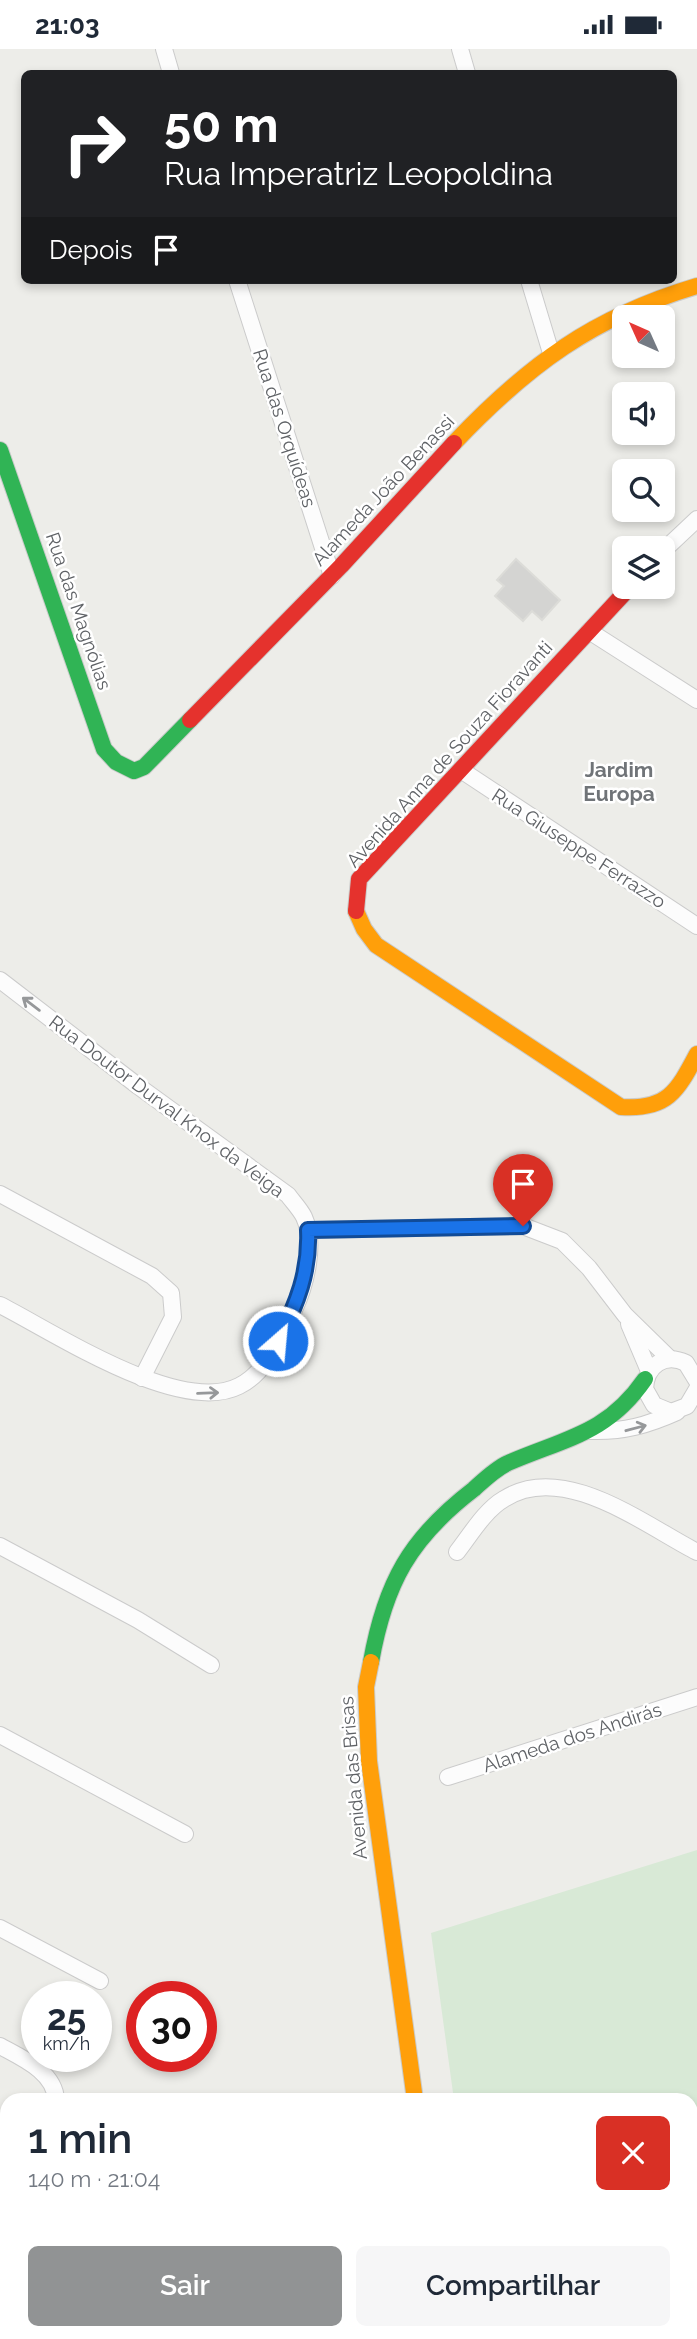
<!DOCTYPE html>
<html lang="pt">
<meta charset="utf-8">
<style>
:root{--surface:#fff;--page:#f6f6f7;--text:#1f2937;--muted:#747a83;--accent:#919394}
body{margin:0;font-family:Raleway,sans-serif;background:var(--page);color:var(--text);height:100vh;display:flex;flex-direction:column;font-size:26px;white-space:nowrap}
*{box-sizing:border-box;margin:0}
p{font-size:23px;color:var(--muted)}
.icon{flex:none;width:38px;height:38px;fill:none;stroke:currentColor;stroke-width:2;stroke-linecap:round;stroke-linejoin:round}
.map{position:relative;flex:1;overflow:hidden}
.side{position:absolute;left:0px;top:2044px;width:698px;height:247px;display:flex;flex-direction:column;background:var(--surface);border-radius:21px 21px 0 0;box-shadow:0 4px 10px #0003}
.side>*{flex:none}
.banner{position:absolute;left:21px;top:21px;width:656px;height:214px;border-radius:10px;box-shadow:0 4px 10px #0003;background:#202124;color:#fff;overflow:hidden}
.needle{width:46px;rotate:315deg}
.buttons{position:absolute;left:612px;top:256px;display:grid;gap:14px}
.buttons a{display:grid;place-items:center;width:63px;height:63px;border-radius:10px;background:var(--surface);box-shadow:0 4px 10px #0003;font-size:35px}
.speed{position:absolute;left:21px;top:1932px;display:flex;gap:14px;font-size:35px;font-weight:700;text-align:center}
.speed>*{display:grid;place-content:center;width:91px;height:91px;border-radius:50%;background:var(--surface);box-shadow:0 4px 10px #0003;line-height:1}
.speed small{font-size:18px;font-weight:400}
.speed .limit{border:10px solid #d22;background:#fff;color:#111}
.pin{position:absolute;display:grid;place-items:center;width:60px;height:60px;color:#fff;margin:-72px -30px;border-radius:50% 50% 50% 0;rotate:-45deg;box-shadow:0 0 7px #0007}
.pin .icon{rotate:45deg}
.me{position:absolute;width:77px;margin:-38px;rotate:27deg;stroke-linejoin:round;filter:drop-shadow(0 0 5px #0008)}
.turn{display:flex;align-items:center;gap:24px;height:147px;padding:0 28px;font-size:32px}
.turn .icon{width:91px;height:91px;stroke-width:2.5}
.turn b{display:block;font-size:49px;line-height:60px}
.then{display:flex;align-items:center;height:66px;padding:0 28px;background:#0003;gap:14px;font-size:26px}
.round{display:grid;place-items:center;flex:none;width:74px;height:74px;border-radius:10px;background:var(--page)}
.summary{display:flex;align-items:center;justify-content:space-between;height:119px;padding:0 28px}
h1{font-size:42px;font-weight:600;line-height:52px}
.action{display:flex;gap:14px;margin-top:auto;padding:14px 28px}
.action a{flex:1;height:80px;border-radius:10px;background:var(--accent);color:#fff;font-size:28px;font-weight:600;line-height:80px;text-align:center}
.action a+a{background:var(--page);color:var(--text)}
.status{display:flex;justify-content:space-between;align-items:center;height:49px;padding:0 35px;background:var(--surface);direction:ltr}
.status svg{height:19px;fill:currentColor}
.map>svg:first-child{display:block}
.green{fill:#d8e9d6}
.building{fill:#d4d4d2;stroke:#dcdcd8;stroke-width:2}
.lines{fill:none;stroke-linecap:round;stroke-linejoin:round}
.street-casing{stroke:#cbcbcb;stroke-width:18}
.fast-casing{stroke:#cacbca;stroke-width:18}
.slow-casing{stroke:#cacbca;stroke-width:18}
.jam-casing{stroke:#cacbca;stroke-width:18}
.street{stroke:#fcfcfc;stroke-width:16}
.fast{stroke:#30b455;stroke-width:16}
.slow{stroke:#ff9f0a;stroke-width:16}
.jam{stroke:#e5322d;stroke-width:16}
.oneway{stroke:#96989a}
.route-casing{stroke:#114b97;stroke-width:18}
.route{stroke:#1a73e8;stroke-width:12}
.labels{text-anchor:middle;stroke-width:5;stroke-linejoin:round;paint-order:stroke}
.street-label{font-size:19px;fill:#5f6266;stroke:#fff}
.neighbourhood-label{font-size:21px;font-weight:bold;fill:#707478;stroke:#fff}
</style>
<div class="status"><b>21:03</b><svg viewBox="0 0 49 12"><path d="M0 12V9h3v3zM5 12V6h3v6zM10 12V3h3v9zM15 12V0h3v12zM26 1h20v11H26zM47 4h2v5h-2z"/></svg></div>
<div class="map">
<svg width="697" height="2290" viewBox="0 0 697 2290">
<rect width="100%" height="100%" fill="#edede9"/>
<polygon class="green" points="697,1801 697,2290 500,2290 496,2284 691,2284 691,2051 454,2051 431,1884"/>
<polygon class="building" points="516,510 560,551 542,571 532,562 523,572 495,547 504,537 497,531"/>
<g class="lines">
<defs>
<g id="street">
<polyline points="164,0 171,24"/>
<polyline points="460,0 467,24"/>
<polyline points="237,231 332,527"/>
<polyline points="529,231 551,304"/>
<polyline points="663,502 697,470"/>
<polyline points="589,582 697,651"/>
<polyline points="461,721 697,877"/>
<path d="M0,931L138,1037L288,1146C293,1153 300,1160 304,1168C316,1194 306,1236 294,1261C280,1287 268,1323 239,1337C180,1367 55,1284 0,1256"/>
<polyline points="0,1145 152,1227 171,1244 173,1268 142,1329"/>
<polyline points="308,1181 523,1177 562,1192 589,1219 625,1266 670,1310"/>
<polyline points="629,1275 649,1322"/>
<path d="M697,1332L686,1314C665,1304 646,1316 645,1340L654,1356L671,1363L687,1357L697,1340"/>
<path d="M591,1382C624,1383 648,1376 677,1363"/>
<polyline points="0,1497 138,1571 211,1616"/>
<path d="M457,1503C471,1485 485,1461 504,1450C563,1412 643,1475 697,1503"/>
<polyline points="0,1686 185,1785"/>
<polyline points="448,1728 697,1648"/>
<polyline points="0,1879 100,1932"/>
<path d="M0,1997C22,2009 55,2023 56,2051"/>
<polyline points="4,2163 7,2149"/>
<polyline points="0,2208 7,2213"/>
<polyline points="207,2284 218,2290"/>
<polyline points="456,2284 459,2290"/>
</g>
<g id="fast">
<polyline points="0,401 104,700 116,713 134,722 144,718 190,671"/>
<path d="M371,1613C385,1534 410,1489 474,1440C484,1431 495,1420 508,1414C566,1389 607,1385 645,1330"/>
</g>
<g id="slow">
<path d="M454,394C528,316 593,268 697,237"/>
<path d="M356,862L364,880L376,896L621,1058C667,1061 677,1043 697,1005"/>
<polyline points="371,1613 366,1638 369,1712 415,2051"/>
</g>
<g id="jam">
<polyline points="190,671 341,517 454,394"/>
<polyline points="356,862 359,830 631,537"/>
</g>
</defs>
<use href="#street" class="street-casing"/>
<use href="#fast" class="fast-casing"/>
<use href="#slow" class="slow-casing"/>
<use href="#jam" class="jam-casing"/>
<use href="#street" class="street"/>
<use href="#fast" class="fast"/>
<use href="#slow" class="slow"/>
<use href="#jam" class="jam"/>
</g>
<defs><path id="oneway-shaft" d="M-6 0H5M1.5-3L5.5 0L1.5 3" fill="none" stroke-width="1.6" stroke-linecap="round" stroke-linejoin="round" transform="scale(1.75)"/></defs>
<g class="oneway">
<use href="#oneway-shaft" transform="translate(31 955) rotate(-143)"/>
<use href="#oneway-shaft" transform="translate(208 1344) rotate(-2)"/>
<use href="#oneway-shaft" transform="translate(636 1379) rotate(-15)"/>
</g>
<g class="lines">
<defs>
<path id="route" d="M278,1292C297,1255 310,1222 308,1181L523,1177"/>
</defs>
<use href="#route" class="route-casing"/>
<use href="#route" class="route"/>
</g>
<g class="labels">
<g class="street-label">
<text transform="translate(285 379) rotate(72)" y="7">Rua das Orquídeas</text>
<text transform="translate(383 441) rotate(-47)" y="7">Alameda João Benassi</text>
<text transform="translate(79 562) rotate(71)" y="7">Rua das Magnólias</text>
<text transform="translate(449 705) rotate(-48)" y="7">Avenida Anna de Souza Fioravanti</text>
<text transform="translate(579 799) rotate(33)" y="7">Rua Giuseppe Ferrazzo</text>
<text transform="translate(167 1057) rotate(37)" y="7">Rua Doutor Durval Knox da Veiga</text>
<text transform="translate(572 1688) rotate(-18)" y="7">Alameda dos Andirás</text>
<text transform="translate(353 1729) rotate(-95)" y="7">Avenida das Brisas</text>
</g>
<g class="neighbourhood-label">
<text x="619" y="728">Jardim<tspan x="619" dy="24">Europa</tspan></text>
</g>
</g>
</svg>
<div class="buttons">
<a><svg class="needle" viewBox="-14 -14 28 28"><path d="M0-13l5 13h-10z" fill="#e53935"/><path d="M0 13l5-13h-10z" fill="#747a83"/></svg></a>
<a><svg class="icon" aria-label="sound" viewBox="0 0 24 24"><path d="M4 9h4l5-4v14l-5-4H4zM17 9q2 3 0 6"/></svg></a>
<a><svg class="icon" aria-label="search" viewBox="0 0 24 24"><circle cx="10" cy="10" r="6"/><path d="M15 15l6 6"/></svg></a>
<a><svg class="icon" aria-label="layers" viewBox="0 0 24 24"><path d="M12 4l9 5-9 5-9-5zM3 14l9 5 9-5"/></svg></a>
</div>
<div class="speed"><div>25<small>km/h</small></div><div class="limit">30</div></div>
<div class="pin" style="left:523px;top:1177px;background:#d93025"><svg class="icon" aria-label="arrive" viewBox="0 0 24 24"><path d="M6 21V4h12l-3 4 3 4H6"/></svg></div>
<svg class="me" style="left:278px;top:1292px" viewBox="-20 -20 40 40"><circle r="17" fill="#1a73e8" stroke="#fff" stroke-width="3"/><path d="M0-11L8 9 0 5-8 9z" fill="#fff"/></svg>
<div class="banner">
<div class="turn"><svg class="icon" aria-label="right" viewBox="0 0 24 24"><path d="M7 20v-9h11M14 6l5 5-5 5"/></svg><div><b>50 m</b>Rua Imperatriz Leopoldina</div></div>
<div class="then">Depois<svg class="icon" aria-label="arrive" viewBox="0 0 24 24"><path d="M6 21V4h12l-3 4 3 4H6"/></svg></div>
</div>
<section class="side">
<div class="summary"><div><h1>1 min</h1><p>140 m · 21:04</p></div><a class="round" style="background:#d93025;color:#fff"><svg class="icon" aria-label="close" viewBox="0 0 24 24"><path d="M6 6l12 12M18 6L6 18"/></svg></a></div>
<div class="action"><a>Sair</a><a>Compartilhar</a></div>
</section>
</div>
